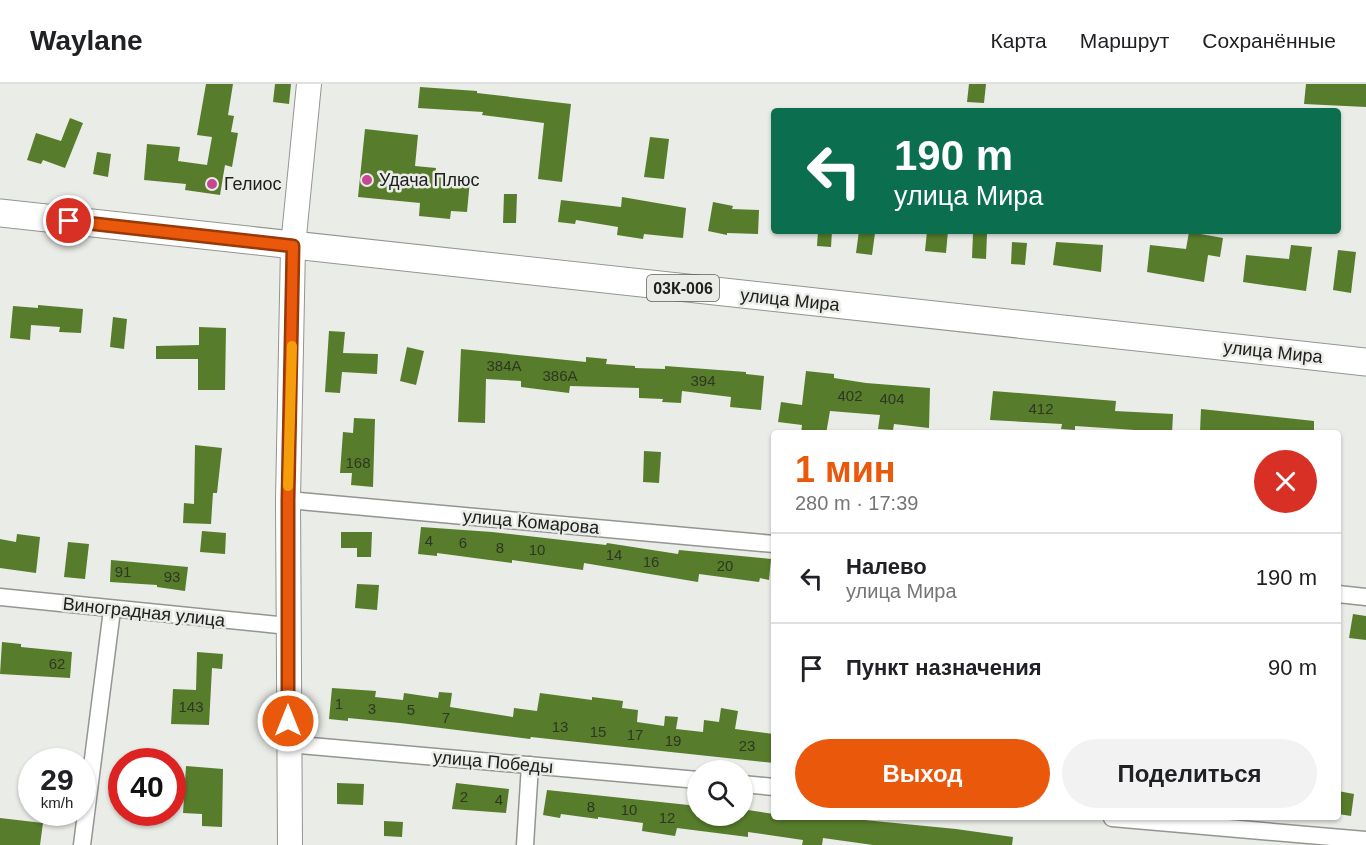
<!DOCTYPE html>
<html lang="ru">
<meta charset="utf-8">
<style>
:root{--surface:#fff;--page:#f2f2f2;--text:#202124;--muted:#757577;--line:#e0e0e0;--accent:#ea580c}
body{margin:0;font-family:Helvetica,sans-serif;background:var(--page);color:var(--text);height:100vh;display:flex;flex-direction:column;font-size:22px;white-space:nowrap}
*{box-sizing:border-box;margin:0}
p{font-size:20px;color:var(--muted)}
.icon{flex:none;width:33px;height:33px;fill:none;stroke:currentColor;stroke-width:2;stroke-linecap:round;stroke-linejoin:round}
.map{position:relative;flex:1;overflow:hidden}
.side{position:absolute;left:771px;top:346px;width:570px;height:390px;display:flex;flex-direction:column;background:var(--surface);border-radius:6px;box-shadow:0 2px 4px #0004}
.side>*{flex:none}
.hud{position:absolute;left:771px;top:24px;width:570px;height:126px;border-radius:6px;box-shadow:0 2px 4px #0004;background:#0b6e4f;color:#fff;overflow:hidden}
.controls{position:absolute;left:687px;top:676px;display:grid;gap:12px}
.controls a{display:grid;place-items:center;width:66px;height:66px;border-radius:50%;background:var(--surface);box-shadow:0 2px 4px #0004;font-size:30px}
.speed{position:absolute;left:18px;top:664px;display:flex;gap:12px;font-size:30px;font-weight:700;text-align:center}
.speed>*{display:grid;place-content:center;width:78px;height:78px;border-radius:50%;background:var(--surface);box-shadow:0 2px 4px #0004;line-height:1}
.speed small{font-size:15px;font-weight:400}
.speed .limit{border:9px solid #d22;background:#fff;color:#111}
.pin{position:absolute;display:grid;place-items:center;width:51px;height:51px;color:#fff;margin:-26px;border:3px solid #fff;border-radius:50%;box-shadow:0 2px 6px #0007}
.me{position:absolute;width:66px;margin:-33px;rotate:0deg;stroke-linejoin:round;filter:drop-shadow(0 0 4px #0008)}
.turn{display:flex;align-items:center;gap:21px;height:126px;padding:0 24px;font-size:27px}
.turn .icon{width:78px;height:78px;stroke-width:2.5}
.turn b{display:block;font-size:42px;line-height:51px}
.round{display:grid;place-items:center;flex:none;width:63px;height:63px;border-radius:32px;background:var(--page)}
.summary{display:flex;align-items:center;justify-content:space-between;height:102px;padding:0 24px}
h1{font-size:36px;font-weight:800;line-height:45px;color:var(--accent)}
.cta{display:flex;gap:12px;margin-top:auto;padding:12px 24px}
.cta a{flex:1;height:69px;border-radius:36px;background:var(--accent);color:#fff;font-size:24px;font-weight:800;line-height:69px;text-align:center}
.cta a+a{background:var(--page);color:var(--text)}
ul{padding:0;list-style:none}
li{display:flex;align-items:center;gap:18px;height:90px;padding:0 24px;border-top:2px solid var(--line)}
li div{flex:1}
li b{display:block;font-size:22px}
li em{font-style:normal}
header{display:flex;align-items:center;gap:36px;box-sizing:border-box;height:84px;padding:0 30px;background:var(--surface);border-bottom:2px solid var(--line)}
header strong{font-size:28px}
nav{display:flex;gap:33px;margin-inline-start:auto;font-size:21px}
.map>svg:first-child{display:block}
.building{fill:#577c2b}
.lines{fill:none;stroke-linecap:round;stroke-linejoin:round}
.street-casing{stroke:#939591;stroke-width:19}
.secondary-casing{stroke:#939591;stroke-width:26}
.primary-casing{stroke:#939591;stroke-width:29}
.street{stroke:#fff;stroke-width:16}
.secondary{stroke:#fff;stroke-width:24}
.primary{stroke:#fff;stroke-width:27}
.route-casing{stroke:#983908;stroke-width:15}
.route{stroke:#ea580c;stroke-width:10}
.slow{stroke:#f59e0b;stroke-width:10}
.poi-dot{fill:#c64793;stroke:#eaece8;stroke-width:2}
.labels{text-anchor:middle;stroke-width:5;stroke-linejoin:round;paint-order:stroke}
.number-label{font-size:15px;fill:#2e3722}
.shield{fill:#eaece8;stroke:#5d5d5b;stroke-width:1.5}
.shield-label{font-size:16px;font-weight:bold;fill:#20201f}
.poi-label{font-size:18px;fill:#20201f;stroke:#eaece8;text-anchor:start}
.street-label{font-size:18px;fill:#20201f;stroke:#eaece8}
</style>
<header>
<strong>Waylane</strong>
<nav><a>Карта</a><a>Маршрут</a><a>Сохранённые</a></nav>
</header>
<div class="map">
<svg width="1366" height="761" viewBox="0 0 1366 761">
<rect width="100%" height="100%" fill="#eaece8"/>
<g class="building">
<polygon points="206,0 233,0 228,31 234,32 231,48 238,49 232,83 225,81 220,111 185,106 186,100 144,96 147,60 180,63 178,77 207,81 212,53 197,51"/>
<polygon points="275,0 291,0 289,20 273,18"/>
<polygon points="969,0 986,0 984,19 967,18"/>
<polygon points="1306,0 1366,0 1366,23 1304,20"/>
<polygon points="420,3 477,7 477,9 571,20 562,98 538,95 544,39 482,31 483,28 418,24"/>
<polygon points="70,34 83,39 65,84 43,76 41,80 27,76 36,49 61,57"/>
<polygon points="365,45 418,51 415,82 436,84 435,93 470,96 467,128 451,127 450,135 419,132 420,119 358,113"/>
<polygon points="650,53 669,55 664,95 644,93"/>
<polygon points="97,68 111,70 108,93 93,90"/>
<polygon points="504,110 517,110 516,139 503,139"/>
<polygon points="622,113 686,124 683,154 644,150 643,155 617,151 618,143 576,136 575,140 558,138 561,116 621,123"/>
<polygon points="713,118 733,122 732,125 759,126 758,150 727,149 727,151 708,147"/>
<polygon points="818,147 832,147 831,163 817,162"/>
<polygon points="859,147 875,149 872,171 856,169"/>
<polygon points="927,147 948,147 946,169 925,167"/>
<polygon points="1189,148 1223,154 1220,173 1208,171 1204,198 1147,188 1150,161 1186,165"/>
<polygon points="973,149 987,150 986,175 972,174"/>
<polygon points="1012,158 1027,159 1025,181 1011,180"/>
<polygon points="1056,158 1103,161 1101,188 1053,181"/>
<polygon points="1291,161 1312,163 1306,207 1243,198 1246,171 1289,175"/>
<polygon points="1338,166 1356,168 1351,209 1333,206"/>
<polygon points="38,221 83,225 81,249 59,248 60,243 31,241 30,256 10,254 13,222 38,224"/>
<polygon points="113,233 127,235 124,265 110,263"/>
<polygon points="199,243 226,244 225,306 198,306 198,275 156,275 156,262 199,261"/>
<polygon points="329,247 345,248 343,269 378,270 377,290 342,288 340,309 325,308"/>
<polygon points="407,263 424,267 416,301 400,297"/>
<polygon points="461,265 586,278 586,273 607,275 606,280 635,282 635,284 665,285 665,282 746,288 746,290 764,292 761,326 730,323 731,313 682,307 681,319 662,318 663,315 639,314 639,304 570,302 569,309 521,303 521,297 486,295 485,339 458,338"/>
<polygon points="806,287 834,290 834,294 866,299 930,304 929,344 894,340 893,346 878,345 880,331 830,327 826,350 801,350 802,341 778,338 781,318 802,321"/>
<polygon points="993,307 1116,317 1115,327 1173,330 1172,350 1135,350 1135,346 1075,342 1075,346 1061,345 1062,340 990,336"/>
<polygon points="1201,325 1314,337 1314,350 1200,348"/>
<polygon points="354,334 375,335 373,403 351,401 352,389 340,389 343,348 353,349"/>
<polygon points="195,361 222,364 217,409 213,409 211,440 183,439 184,419 194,420"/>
<polygon points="644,367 661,368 659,399 643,398"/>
<polygon points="421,443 492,448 606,461 607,459 678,470 679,466 771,475 769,496 760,494 759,498 699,490 698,498 584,479 583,486 512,476 512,479 437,469 437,472 418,470"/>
<polygon points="202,447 226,449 225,470 200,468"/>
<polygon points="341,448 372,448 371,473 357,473 357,464 341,464"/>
<polygon points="17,450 40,453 36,489 0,484 0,455 16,458"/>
<polygon points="68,458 89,460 85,495 64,493"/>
<polygon points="111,476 188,483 185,507 157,503 157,501 110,498"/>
<polygon points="357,500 379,501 377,526 355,524"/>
<polygon points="1353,530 1366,532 1366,556 1349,554"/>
<polygon points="2,558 21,560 21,563 72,568 70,594 0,590"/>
<polygon points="197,568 223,570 222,585 212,584 209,641 171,640 173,605 196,606"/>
<polygon points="332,604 376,607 375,613 403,616 404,609 438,614 439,608 452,609 450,623 513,633 514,624 537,627 540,609 592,616 592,613 623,617 622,624 638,626 637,638 664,642 665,632 678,633 676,645 703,648 704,636 719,638 721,624 738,627 735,645 774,650 774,679 531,653 530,655 400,639 348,634 348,637 329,635"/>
<polygon points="186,682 223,685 222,743 202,742 202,730 183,729"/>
<polygon points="337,699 364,700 363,721 337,720"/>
<polygon points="456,699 509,705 506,729 452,725"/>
<polygon points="547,706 698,722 698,732 742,732 742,725 774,730 774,734 844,734 956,745 1013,753 1012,761 873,761 823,754 822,761 802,761 803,756 748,748 748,753 677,744 675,752 642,747 643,739 598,733 598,735 561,730 560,734 543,731"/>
<polygon points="1338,707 1354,710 1351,732 1338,730"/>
<polygon points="0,734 43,739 40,761 0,761"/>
<polygon points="384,737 403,738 402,753 384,752"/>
</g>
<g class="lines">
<defs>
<g id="street">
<polyline points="288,416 774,460"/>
<polyline points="1338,510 1366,513"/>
<polyline points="0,513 288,542"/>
<polyline points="288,660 698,696"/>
<polyline points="742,700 774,703"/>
<polyline points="1112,734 1366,756"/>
<polyline points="82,761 112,526"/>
<polyline points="525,761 530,681"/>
</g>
<polyline id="secondary" points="290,761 288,416 293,162 309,0"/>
<polyline id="primary" points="0,129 1366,278"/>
</defs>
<use href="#street" class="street-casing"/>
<use href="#secondary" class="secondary-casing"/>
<use href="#primary" class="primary-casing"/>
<use href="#street" class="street"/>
<use href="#secondary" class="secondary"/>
<use href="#primary" class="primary"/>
</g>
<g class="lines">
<defs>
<polyline id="route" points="69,137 293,162 288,416 288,637"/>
</defs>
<use href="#route" class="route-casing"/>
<use href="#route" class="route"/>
<polyline class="slow" points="288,402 292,262"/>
</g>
<g class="poi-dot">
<circle cx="367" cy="96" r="6"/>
<circle cx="212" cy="100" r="6"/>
</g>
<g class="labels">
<g class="number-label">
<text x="504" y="287">384А</text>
<text x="560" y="297">386А</text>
<text x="703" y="302">394</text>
<text x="850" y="317">402</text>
<text x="892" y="320">404</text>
<text x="1041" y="330">412</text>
<text x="358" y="384">168</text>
<text x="429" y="462">4</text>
<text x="463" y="464">6</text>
<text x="500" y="469">8</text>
<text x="537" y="471">10</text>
<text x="614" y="476">14</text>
<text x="651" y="483">16</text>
<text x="725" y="487">20</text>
<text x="123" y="493">91</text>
<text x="172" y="498">93</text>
<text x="57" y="585">62</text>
<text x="339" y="625">1</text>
<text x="191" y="628">143</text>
<text x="372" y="630">3</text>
<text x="411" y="631">5</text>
<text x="446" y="639">7</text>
<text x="560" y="648">13</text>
<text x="598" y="653">15</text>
<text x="635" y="656">17</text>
<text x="673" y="662">19</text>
<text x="747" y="667">23</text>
<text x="464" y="718">2</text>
<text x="499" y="721">4</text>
<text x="591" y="728">8</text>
<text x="629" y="731">10</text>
<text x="667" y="739">12</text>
</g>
<rect class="shield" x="647" y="191" width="72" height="26" rx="4.5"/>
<g class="shield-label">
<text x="683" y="210">03К-006</text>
</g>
<g class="poi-label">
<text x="379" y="102">Удача Плюс</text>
<text x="224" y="106">Гелиос</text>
</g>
<g class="street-label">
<text transform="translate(790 216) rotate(6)" y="6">улица Мира</text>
<text transform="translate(1273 268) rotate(6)" y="6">улица Мира</text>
<text transform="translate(531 438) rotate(5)" y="6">улица Комарова</text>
<text transform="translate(144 528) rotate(6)" y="6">Виноградная улица</text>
<text transform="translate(493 678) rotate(5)" y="6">улица Победы</text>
</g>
</g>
</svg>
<div class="controls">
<a><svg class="icon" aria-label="search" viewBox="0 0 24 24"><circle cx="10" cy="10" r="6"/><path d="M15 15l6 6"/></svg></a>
</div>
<div class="speed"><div>29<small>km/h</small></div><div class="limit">40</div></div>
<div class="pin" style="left:69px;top:137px;background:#d93025"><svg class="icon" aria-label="arrive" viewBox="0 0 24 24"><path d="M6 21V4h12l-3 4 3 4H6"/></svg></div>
<svg class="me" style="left:288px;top:637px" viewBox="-20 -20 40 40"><circle r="17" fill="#ea580c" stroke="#fff" stroke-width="3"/><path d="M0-11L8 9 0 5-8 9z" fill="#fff"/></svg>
<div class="hud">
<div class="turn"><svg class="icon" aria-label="left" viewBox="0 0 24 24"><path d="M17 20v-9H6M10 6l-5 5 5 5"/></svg><div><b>190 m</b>улица Мира</div></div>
</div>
<section class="side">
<div class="summary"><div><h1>1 мин</h1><p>280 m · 17:39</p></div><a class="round" style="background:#d93025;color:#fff"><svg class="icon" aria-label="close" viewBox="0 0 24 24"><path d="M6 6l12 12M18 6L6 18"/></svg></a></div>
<ul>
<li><svg class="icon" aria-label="left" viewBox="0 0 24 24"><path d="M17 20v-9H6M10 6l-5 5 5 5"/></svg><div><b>Налево</b><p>улица Мира</p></div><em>190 m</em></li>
<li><svg class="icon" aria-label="arrive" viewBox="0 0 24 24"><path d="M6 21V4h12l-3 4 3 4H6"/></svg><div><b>Пункт назначения</b></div><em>90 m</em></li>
</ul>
<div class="cta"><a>Выход</a><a>Поделиться</a></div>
</section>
</div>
